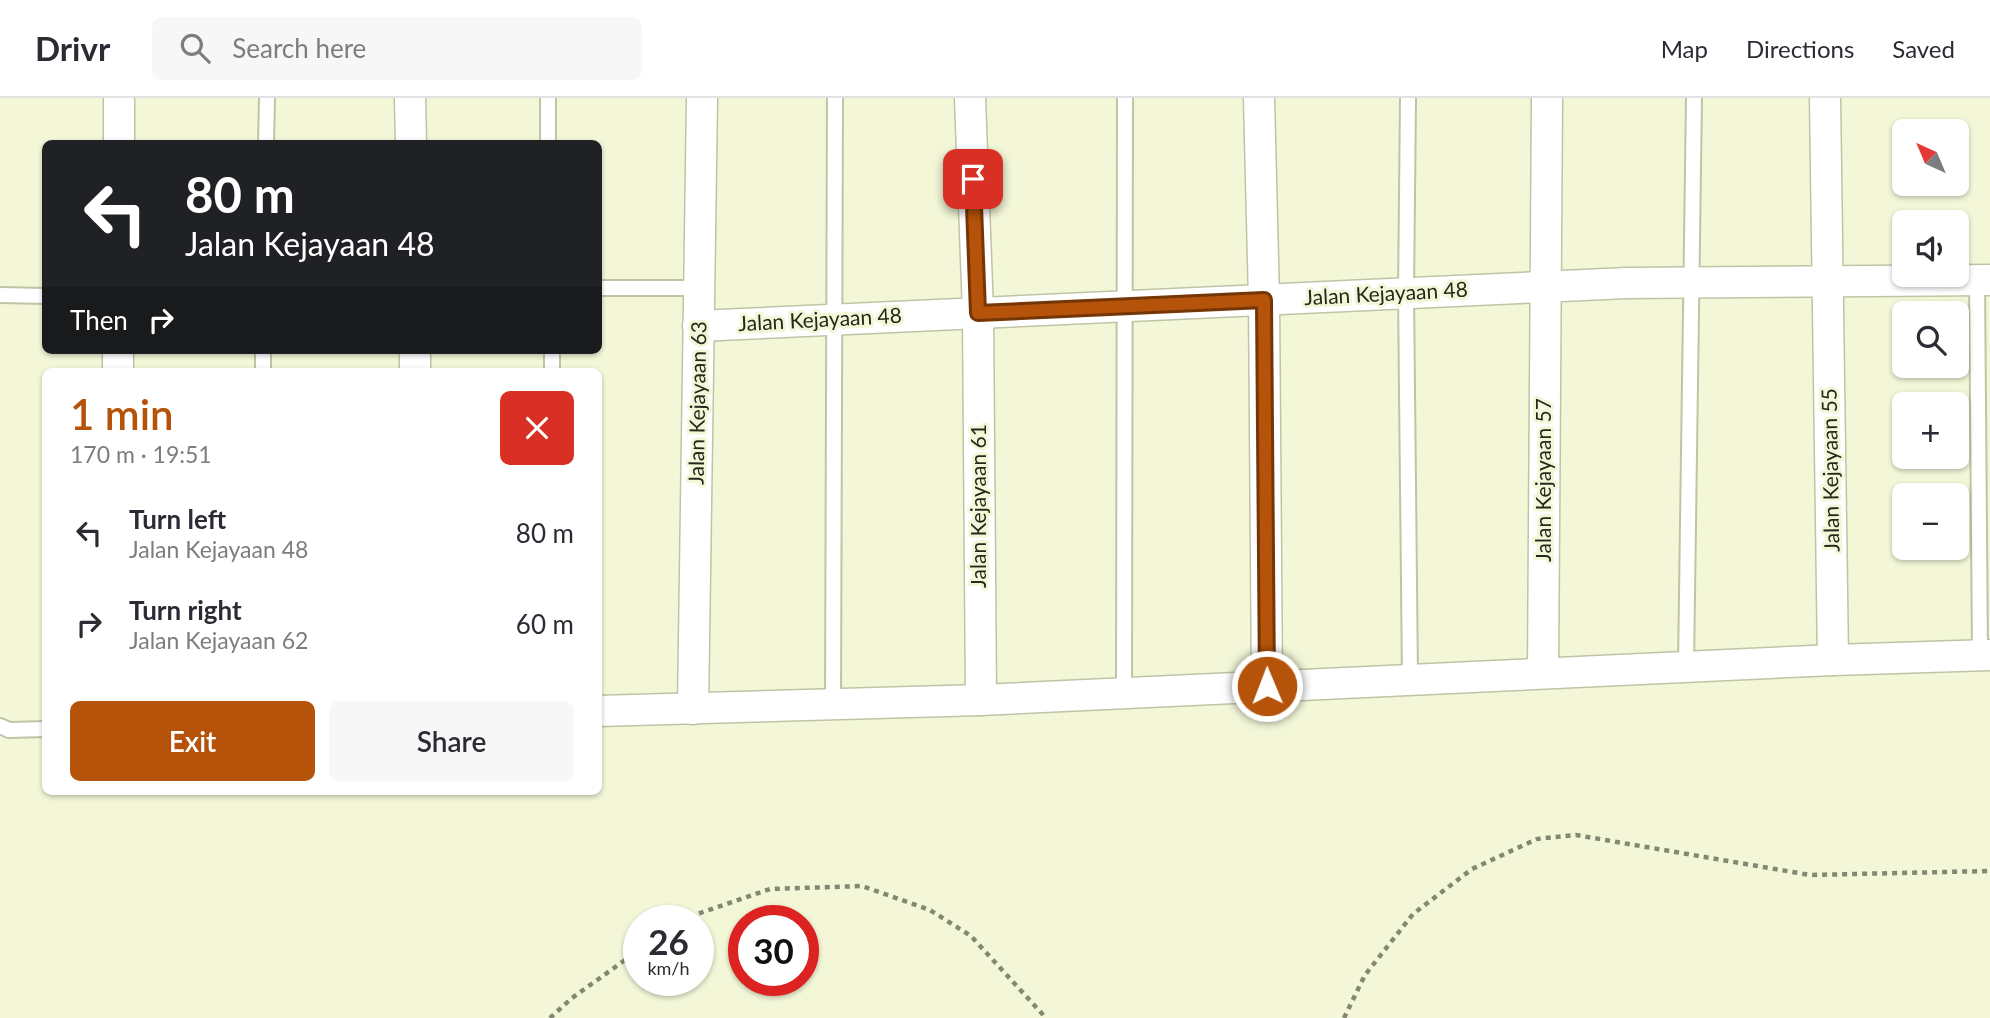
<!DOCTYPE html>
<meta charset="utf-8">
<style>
:root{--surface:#fff;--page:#f7f7f7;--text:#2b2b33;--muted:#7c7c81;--line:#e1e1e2;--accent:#b45309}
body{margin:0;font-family:Lato,sans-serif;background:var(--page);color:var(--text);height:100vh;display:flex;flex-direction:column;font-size:26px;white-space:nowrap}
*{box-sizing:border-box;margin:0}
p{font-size:23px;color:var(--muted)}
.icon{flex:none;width:38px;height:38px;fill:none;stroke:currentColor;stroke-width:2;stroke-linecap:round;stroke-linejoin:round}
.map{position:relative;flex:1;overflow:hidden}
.details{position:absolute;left:42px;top:270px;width:560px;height:427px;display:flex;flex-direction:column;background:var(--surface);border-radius:10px;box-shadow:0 2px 5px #0004}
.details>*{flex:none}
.banner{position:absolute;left:42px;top:42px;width:560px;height:214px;border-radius:10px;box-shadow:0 2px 5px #0004;background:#202124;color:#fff;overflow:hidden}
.needle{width:46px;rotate:316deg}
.controls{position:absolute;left:1892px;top:21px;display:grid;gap:14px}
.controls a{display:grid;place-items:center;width:77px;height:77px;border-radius:10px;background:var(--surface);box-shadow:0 2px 5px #0004;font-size:35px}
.speed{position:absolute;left:623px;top:807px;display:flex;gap:14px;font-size:35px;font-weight:700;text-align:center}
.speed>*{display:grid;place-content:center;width:91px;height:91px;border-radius:50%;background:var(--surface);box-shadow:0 2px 5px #0004;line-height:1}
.speed small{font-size:18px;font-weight:400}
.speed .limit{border:10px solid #d22;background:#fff;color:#111}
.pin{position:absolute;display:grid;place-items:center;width:60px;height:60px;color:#fff;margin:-30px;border-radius:14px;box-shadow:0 4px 10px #0006}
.me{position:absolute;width:77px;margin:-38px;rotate:359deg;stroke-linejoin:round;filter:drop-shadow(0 0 5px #0008)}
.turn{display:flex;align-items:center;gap:24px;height:147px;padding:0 28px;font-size:32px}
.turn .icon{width:91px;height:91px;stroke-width:2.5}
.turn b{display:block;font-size:49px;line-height:60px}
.then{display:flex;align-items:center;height:66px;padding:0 28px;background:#0003;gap:14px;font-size:26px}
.round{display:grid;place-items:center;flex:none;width:74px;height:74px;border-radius:10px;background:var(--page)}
.overview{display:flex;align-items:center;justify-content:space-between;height:119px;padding:0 28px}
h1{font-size:42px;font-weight:600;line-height:52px;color:var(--accent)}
.button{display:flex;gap:14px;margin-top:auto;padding:14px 28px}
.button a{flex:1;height:80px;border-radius:10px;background:var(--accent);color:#fff;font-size:28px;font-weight:600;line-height:80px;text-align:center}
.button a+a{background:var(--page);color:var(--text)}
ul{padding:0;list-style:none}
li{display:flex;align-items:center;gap:21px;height:91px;padding:0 28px}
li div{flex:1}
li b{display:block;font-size:26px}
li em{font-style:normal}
header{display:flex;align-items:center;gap:42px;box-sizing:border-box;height:98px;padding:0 35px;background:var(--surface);border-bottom:2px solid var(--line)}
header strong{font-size:33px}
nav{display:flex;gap:38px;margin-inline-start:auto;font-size:24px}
.search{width:490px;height:63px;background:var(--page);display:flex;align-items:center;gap:18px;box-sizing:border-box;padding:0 24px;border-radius:10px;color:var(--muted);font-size:26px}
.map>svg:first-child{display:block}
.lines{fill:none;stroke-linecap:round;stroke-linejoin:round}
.lane-casing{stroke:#c0c4a5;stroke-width:18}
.street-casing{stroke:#c0c4a5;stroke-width:33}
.path{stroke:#858772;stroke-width:4.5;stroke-dasharray:5 5;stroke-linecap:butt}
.lane{stroke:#fff;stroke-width:14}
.street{stroke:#fff;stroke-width:30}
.route-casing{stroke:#753606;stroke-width:18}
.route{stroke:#b45309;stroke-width:12}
.labels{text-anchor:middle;stroke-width:6;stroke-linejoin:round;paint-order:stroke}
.street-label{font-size:21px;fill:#27281c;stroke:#f3f7d8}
</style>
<header>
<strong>Drivr</strong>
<div class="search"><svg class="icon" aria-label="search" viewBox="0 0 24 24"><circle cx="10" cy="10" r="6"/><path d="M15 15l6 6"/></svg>Search here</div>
<nav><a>Map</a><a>Directions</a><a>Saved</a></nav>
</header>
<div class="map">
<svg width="1990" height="920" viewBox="0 0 1990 920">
<rect width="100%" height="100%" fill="#f3f7d8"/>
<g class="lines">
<defs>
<g id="lane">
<polyline points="548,0 548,46"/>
<polyline points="1408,0 1406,195 1410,581"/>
<polyline points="266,46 267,0"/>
<polyline points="1977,182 1980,557"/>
<polyline points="598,190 701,190"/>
<polyline points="0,197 46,198"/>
<polyline points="263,252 263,273"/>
<polyline points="552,252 552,273"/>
<polyline points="1686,568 1694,0"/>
<polyline points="1124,595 1125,0"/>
<polyline points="833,606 835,0"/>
<polyline points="0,628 9,632 46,631"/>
</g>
<g id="street">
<polyline points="410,0 411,46"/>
<polyline points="970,0 978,215 981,602"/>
<polyline points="1259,0 1264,202 1267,588"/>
<polyline points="1825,0 1833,562"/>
<polyline points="119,46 119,0"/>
<polyline points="698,228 1627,185 1990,182"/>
<polyline points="415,252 415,273"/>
<polyline points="118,273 118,252"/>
<polyline points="1543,575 1547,0"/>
<polyline points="693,611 702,0"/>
<polyline points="598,613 981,602 1833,562 1990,557"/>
</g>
</defs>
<use href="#lane" class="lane-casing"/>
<use href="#street" class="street-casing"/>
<g class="path">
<polyline points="680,822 770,791 862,788 930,812 971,838 1046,920"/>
<polyline points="550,920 572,900 639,852"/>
<polyline points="1344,920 1365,877 1413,816 1472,771 1537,741 1576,737 1810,777 1990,773"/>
</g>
<use href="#lane" class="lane"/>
<use href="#street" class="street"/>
</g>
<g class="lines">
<defs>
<polyline id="route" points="973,81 978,215 1264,202 1267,588"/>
</defs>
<use href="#route" class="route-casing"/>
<use href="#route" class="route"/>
</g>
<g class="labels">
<g class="street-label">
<text transform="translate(1386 196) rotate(-3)" y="7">Jalan Kejayaan 48</text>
<text transform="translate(820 222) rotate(-3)" y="7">Jalan Kejayaan 48</text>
<text transform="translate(698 305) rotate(-89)" y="7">Jalan Kejayaan 63</text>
<text transform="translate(1831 372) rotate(-91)" y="7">Jalan Kejayaan 55</text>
<text transform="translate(1544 382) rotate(-90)" y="7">Jalan Kejayaan 57</text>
<text transform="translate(979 408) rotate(-90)" y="7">Jalan Kejayaan 61</text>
</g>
</g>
</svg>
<div class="controls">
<a><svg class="needle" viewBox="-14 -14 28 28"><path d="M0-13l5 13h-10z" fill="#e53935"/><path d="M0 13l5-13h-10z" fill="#7c7c81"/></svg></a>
<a><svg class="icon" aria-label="sound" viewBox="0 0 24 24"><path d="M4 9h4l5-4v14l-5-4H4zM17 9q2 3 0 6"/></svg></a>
<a><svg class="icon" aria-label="search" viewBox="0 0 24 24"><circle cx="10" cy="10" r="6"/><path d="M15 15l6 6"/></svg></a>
<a>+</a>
<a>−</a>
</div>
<div class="speed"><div>26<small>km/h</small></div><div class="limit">30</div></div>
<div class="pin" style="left:973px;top:81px;background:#d93025"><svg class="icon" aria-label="arrive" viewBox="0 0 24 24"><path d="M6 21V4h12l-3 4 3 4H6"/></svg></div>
<svg class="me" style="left:1267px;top:588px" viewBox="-20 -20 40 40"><circle r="17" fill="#b45309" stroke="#fff" stroke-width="3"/><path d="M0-11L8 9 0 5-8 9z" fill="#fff"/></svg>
<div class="banner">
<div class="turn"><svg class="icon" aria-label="left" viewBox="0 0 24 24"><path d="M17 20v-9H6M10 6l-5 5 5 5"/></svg><div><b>80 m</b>Jalan Kejayaan 48</div></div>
<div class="then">Then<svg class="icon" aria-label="right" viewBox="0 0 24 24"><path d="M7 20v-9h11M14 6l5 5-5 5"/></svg></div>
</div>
<section class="details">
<div class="overview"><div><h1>1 min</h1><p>170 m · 19:51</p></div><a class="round" style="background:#d93025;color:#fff"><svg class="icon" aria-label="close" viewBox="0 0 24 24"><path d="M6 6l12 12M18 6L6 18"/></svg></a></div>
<ul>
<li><svg class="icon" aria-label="left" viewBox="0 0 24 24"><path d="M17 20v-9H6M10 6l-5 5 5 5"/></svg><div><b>Turn left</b><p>Jalan Kejayaan 48</p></div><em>80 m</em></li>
<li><svg class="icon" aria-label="right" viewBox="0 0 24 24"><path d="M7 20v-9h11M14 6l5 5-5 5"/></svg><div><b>Turn right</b><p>Jalan Kejayaan 62</p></div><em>60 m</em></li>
</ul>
<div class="button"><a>Exit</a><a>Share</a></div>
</section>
</div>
